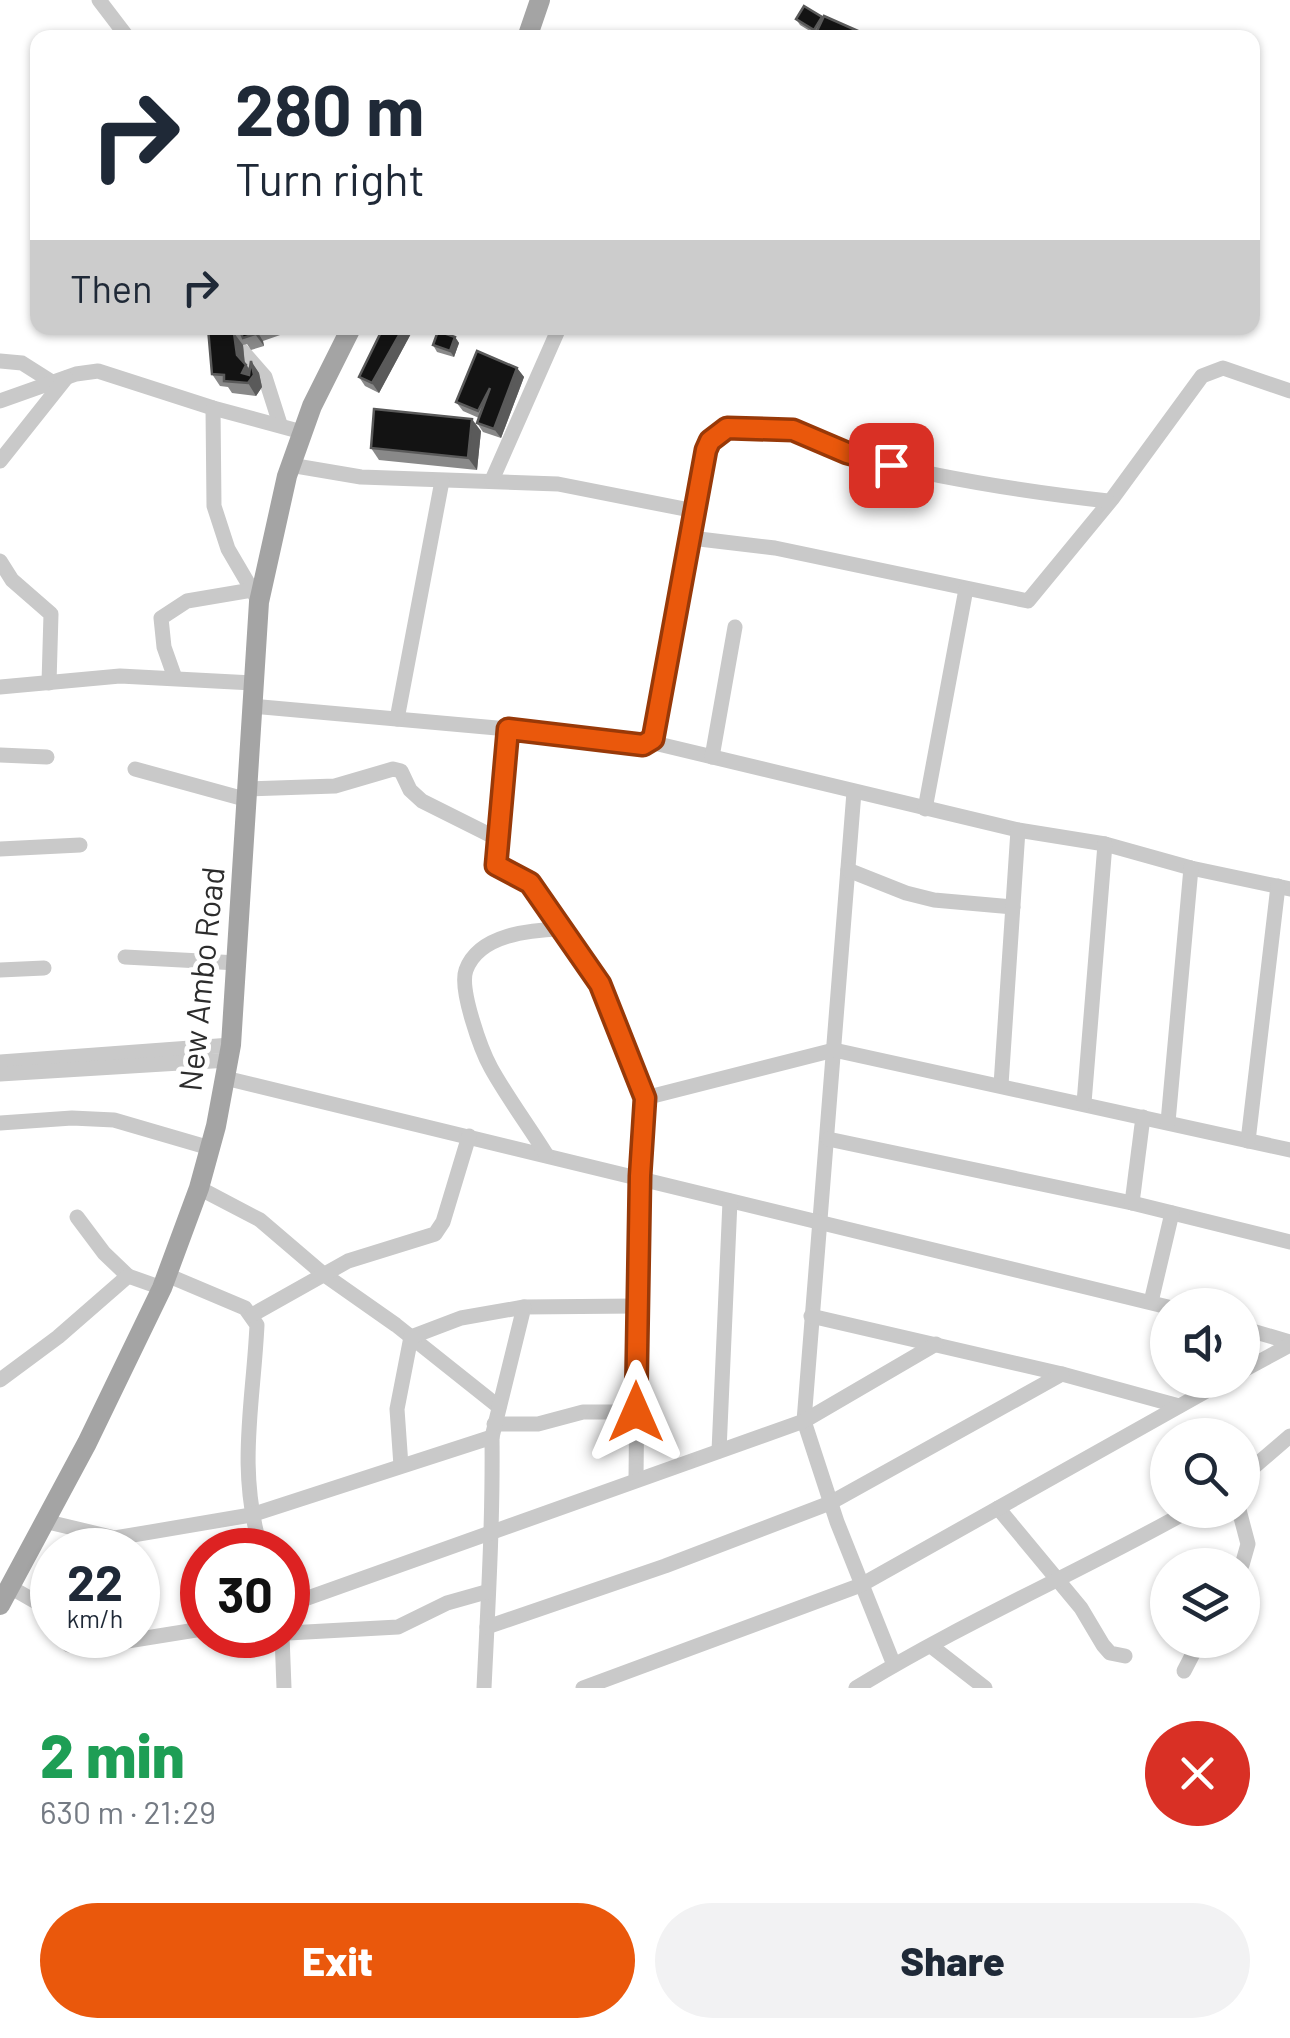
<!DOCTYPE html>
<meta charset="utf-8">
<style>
:root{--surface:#fff;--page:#f2f2f3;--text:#1f2937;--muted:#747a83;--accent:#ea580c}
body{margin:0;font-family:Barlow,sans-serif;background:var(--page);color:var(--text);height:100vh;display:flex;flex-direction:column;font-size:38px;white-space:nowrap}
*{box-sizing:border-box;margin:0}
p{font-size:32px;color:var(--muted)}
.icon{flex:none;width:55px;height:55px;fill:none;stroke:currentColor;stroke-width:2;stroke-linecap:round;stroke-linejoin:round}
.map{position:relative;height:1688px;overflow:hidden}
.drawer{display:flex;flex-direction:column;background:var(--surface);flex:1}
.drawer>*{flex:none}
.hud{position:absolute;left:30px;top:30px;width:1230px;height:305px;border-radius:20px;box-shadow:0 2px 8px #0004;background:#fff;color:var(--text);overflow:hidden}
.tools{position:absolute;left:1150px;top:1288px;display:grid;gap:20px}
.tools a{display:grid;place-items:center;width:110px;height:110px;border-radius:50%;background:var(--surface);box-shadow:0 2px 8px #0004;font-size:50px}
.speed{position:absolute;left:30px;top:1528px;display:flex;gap:20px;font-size:50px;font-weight:700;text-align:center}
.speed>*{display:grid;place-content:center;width:130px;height:130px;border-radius:50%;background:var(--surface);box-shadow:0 2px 8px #0004;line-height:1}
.speed small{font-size:25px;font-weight:400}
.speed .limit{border:15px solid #d22;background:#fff;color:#111}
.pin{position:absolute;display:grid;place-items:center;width:85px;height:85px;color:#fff;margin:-42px;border-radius:20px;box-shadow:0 5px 15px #0006}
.me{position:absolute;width:110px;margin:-55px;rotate:0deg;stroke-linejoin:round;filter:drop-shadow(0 0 8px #0008)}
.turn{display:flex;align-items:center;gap:35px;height:210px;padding:0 40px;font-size:45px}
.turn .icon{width:130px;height:130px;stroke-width:2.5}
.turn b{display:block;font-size:70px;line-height:85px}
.then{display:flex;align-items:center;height:95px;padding:0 40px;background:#0003;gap:20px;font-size:38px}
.round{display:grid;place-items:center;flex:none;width:105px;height:105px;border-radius:52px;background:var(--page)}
.overview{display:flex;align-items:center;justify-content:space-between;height:170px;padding:0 40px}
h1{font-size:60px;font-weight:800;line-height:75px;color:#1e9e55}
.button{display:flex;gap:20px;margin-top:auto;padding:20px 40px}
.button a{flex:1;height:115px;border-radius:60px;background:var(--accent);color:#fff;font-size:40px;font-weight:800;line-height:115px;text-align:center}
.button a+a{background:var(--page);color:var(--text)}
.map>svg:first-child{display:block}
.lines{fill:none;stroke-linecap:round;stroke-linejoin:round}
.minor{stroke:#c9c9c9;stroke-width:15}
.major{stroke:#a4a4a4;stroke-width:20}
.wall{fill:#898989}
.shaded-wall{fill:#5a5a5a}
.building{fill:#131313;stroke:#5a5a5a;stroke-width:2.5}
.route-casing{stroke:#983908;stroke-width:25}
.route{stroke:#ea580c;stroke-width:18}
.labels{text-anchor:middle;stroke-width:10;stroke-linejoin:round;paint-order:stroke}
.street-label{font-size:32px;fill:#2c2c2c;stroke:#fff}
</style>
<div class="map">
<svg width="1290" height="1688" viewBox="0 0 1290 1688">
<rect width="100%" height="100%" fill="#fff"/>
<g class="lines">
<g class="minor">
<polyline points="99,0 128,38"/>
<polyline points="222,328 265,377 280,424"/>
<polyline points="0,361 22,363 52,382"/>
<polyline points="0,401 76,374 98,371 213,408 302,432"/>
<polyline points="213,408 214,506 228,549 259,602"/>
<polyline points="0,461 66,378"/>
<polyline points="290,465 361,477 558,484 695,511"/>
<polyline points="492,480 559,328"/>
<polyline points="691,538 775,548 1028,601 1112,499 1202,376 1223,368 1290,391"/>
<polyline points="0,561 12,580 51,614 49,683"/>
<polyline points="175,678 164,647 161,618 187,601 252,590"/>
<polyline points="0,687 120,676 253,683"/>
<polyline points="252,706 508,729 643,745 650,742 1018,830 1105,844 1191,868 1290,889"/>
<polyline points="397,719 442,481"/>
<polyline points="508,729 496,865 530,883 600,984 645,1098 639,1177 636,1479"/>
<path d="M650,742L706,450C719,418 766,425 795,430C820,434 841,452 866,459C944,479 1028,492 1108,501"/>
<polyline points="0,755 47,757"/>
<polyline points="712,757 735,627"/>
<polyline points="135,769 248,800"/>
<polyline points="248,789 335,786 393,769 401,771 410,790 422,801 496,838"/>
<polyline points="854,792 804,1421 837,1522 894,1665"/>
<polyline points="925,809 966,589"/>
<polyline points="0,849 80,845"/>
<polyline points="848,870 906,893 934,900 1013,907"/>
<polyline points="125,957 238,963"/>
<polyline points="0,970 44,968"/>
<polyline points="0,1062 231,1045"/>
<polyline points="0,1074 229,1060"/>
<polyline points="225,1078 1168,1307"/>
<polyline points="1001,1085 1018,830"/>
<polyline points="645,1098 834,1050 1290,1150"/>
<polyline points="1084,1103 1105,844"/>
<polyline points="1168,1122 1191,868"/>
<polyline points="0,1123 72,1118 114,1120 210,1148"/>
<polyline points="828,1139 1132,1203 1290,1242"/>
<polyline points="1248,1141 1278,886"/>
<path d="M546,1154C528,1125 507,1097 491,1068C481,1050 459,989 466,970C479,934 531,930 562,929"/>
<polyline points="199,1188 260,1220 322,1273 396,1325 499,1407"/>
<polyline points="1132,1203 1143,1117"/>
<polyline points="77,1217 104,1253 128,1276"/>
<path d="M167,1275L245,1308L257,1325C253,1407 237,1468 261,1550"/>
<polyline points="1151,1302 1172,1213"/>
<polyline points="252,1315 348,1261 435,1234 443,1222 469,1136"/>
<polyline points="811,1316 1062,1374 1179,1406"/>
<polyline points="1242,1328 1290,1342"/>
<polyline points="1242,1371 1290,1345"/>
<polyline points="0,1380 58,1337 128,1276 162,1288"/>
<polyline points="494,1424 538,1424 583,1412 636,1412"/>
<polyline points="492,1437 524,1307 637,1306"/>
<polyline points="719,1451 730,1201"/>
<polyline points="401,1466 397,1409 411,1337 461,1318 524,1307"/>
<polyline points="1242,1477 1290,1436"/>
<polyline points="998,1508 1081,1608 1103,1645 1110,1653 1125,1656"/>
<polyline points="1239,1510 1248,1544 1242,1565"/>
<path d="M44,1521L115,1538L251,1515L492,1437C493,1521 488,1604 484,1688"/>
<polyline points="10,1587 52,1611"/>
<polyline points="288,1605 804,1421 936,1344"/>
<polyline points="487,1627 665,1566 830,1503 1062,1374"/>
<polyline points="288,1633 398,1627 447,1603 486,1592"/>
<polyline points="65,1635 69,1645 84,1648 202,1629"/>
<polyline points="282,1635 284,1688"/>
<polyline points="931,1646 985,1688"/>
<polyline points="1184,1671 1200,1640"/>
<polyline points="583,1688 861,1585 1226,1380"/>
<path d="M856,1688C963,1622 1080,1572 1190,1510"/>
</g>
<g class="major">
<polyline points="527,38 540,0"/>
<polyline points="0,1605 87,1443 162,1288 199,1188 216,1126 231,1045 259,602 287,476 312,406 351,328"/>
</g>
</g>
<g class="wall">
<polygon points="822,17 862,37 824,38 820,34 818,36 800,25 796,19"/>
<polygon points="208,328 281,328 283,334 263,341 264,346 251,350 247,344 243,345 245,363 250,369 251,361 259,373 262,387 256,396 232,393 228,387 220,386 212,374"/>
<polygon points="414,328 379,393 365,386 359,377"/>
<polygon points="455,337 459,343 454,357 437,352 433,345"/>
<polygon points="517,368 524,377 501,438 483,432 477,423 479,418 463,411 456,402"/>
<polygon points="481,431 477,470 379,460 371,448"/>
</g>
<g class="shaded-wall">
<polygon points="255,328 263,341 264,346 255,334"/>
<polygon points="403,328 414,328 379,393 372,383"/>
<polygon points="234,333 243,345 245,367 237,355"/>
<polygon points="455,337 459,343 454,357 450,351"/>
<polygon points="251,361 259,373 262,387 256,396 242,373 246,365 254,375"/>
<polygon points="517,368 524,377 501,438 494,429"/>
<polygon points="472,419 481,431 477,470 468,458"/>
</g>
<g class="building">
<polygon points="804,6 822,17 814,30 796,19"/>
<polygon points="824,16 858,31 855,38 834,38 817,31"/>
<polygon points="208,328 257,328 255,328 255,334 243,338 240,331 234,333 237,355 246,365 242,373 249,375 251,361 254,375 248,383 224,381 224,375 212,374"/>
<polygon points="383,328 403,328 372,383 359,377"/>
<polygon points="438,331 455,337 450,351 433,345"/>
<polygon points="477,351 517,368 494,429 477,423 490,388 478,411 456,402"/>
<polygon points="374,409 472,419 468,458 371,448"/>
</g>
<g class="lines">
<defs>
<polyline id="route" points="636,1412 640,1176 645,1098 600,984 530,883 496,865 508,729 643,745 653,739 706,450 710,441 727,428 793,430 847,453 891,465"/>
</defs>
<use href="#route" class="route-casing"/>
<use href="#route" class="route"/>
</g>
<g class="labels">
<g class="street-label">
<text transform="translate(202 979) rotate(-84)" y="11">New Ambo Road</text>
</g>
</g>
</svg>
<div class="tools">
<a><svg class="icon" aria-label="sound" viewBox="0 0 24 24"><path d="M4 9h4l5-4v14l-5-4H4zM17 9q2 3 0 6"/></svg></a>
<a><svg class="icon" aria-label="search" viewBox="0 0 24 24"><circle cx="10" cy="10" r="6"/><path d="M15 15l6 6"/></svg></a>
<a><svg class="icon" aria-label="layers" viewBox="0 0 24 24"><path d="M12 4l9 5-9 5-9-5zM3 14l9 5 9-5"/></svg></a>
</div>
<div class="speed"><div>22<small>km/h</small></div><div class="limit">30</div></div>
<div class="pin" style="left:891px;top:465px;background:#d93025"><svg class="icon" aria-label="arrive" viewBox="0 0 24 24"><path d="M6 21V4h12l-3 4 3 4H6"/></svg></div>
<svg class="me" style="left:636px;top:1412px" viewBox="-20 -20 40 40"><path d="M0-17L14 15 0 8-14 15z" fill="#ea580c" stroke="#fff" stroke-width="4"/></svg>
<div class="hud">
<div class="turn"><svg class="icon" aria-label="right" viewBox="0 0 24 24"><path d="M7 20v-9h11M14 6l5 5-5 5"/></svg><div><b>280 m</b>Turn right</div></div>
<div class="then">Then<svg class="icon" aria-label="right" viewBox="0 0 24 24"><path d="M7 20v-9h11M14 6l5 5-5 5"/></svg></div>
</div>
</div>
<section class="drawer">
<div class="overview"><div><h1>2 min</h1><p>630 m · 21:29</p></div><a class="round" style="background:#d93025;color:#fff"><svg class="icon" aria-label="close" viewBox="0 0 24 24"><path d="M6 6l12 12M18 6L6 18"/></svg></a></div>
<div class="button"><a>Exit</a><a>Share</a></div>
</section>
